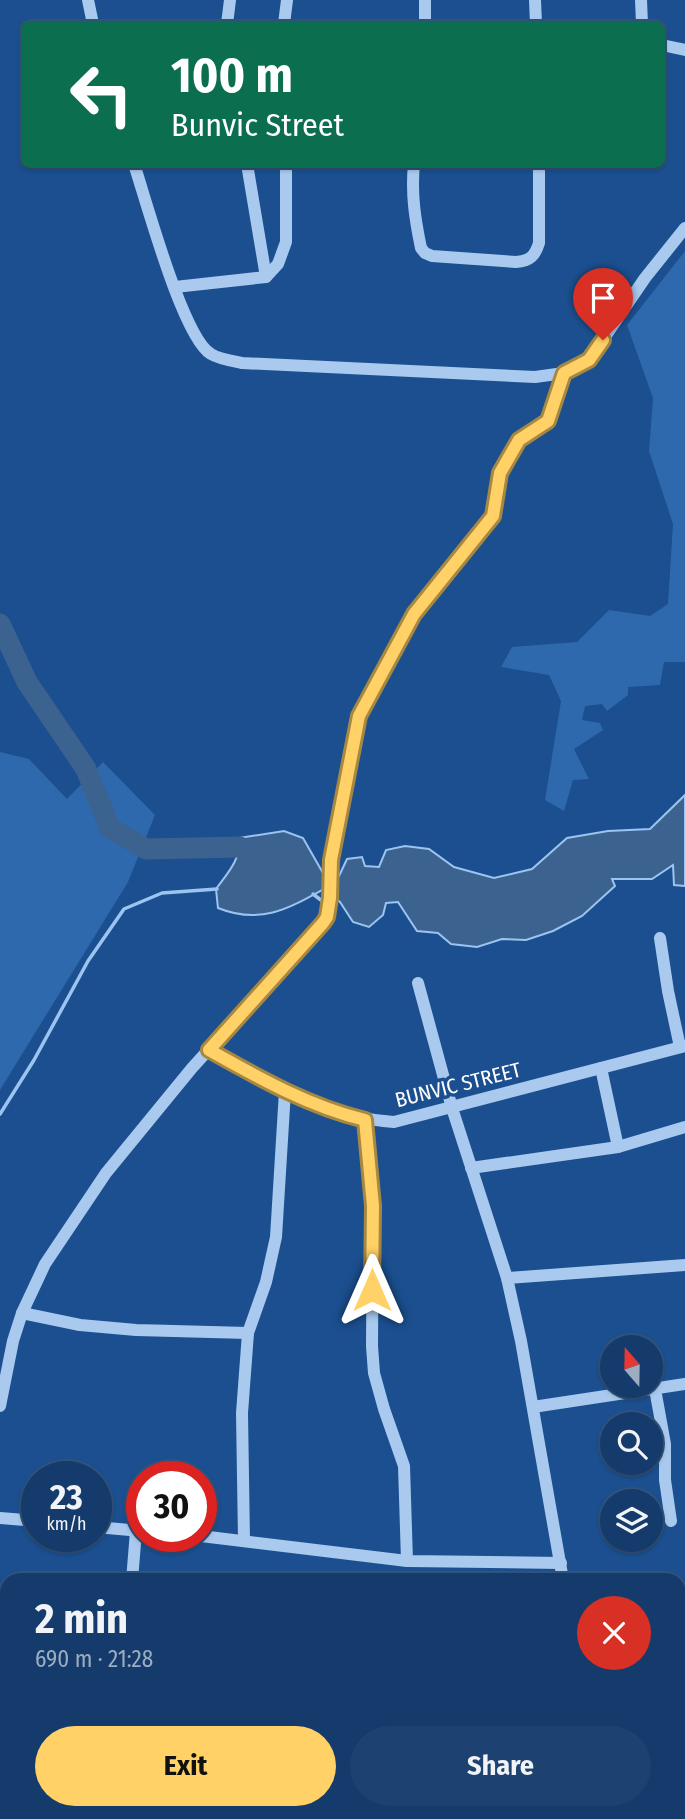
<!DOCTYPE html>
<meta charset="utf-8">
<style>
:root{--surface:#143b6b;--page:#1d4271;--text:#f1f3f6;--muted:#9dadc1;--line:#33557e;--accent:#ffd166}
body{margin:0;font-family:"Fira Sans Condensed",sans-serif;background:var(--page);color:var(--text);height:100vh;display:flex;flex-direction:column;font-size:26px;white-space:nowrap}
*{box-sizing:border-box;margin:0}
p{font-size:23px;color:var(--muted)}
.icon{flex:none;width:38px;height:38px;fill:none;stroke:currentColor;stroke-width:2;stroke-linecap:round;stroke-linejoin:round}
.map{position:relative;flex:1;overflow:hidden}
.panel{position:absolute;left:0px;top:1573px;width:686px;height:247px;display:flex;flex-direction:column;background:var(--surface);border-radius:21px 21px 0 0;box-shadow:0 2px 5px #0004,0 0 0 2px var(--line)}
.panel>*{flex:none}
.top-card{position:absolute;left:21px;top:21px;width:644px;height:147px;border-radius:10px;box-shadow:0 2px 5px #0004,0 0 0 2px var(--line);background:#0b6e4f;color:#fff;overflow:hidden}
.needle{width:46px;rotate:340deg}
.controls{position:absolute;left:600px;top:1335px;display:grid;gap:14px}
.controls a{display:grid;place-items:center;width:63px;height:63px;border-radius:50%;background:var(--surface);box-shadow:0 2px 5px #0004,0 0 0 2px var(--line);font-size:35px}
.speed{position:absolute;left:21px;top:1461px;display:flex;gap:14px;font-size:35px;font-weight:700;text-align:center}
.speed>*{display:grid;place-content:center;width:91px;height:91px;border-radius:50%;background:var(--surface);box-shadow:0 2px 5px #0004,0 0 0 2px var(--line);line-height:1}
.speed small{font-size:18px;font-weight:400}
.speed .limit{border:10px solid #d22;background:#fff;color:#111}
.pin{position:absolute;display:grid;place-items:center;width:60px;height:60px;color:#fff;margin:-72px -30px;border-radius:50% 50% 50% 0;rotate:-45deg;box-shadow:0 0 7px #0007}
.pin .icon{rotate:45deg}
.me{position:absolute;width:77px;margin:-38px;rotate:0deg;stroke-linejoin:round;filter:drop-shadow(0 0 5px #0008)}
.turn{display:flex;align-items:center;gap:24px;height:147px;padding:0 35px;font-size:32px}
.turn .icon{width:91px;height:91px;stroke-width:2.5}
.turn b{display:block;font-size:49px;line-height:60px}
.round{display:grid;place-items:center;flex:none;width:74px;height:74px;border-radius:37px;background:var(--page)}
.headline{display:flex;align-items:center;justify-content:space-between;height:119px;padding:0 35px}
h1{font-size:42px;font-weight:700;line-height:52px}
.action{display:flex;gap:14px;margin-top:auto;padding:14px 35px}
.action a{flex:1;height:80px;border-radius:42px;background:var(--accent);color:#111;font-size:28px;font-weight:700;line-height:80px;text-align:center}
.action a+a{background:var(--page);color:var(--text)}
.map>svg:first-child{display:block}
.green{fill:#2e69ad}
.water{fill:#3c6290;stroke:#9cc4f0;stroke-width:2}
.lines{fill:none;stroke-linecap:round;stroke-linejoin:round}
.stream{stroke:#9cc4f0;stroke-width:3.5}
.river{stroke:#3c6290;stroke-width:21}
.minor{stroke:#a9c9ee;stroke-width:12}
.major{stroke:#f0f6ff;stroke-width:16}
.route-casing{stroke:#a68842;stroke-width:18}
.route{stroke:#ffd166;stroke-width:12}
.labels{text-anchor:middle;stroke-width:7;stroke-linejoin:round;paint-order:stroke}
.street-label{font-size:21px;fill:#fff;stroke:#1b4f8f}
</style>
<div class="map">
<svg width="685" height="1819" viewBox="0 0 685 1819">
<rect width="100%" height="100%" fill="#1b4f8f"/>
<g class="green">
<polygon points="685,251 685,662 664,662 660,685 628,687 628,695 607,711 602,704 585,706 582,720 600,723 603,730 574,749 589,779 573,780 564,811 545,800 561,701 549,675 501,667 512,647 577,642 609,610 650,616 668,604 673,524 649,451 653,398 627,325"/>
<polygon points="0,752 29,759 67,799 103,762 155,815 128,882 0,1090"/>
</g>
<path class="water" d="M685,795V886L674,885L673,865L652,879H612L615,886L582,916L553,931L526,940L502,939L477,947L451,944L438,933L417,931L398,902L386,903L383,915L369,927L353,922L340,902L324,889C288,909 260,925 218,908L216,889C227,874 242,858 239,838L284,831L303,838L323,873L339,876L347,859L362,857L365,866L379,867L386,850L405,846L429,849L454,867L494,878L532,869L567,838L608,831L650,829Z"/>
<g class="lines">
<g class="stream">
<polyline points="313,894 326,904"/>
<polyline points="0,1114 34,1060 88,961 124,909 162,893 217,889"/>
</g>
<polyline class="river" points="0,624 27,682 86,769 110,828 146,849 240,847"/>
<g class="minor">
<polyline points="88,0 93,24"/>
<polyline points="535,0 536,24"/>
<polyline points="641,0 642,24"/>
<polyline points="227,24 230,0"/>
<polyline points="284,24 287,0"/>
<polyline points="425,24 425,0"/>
<polyline points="662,45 685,50"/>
<path d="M134,164C146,200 183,338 211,354C219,359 232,361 242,363L535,377L564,373L589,360L645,278L685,228"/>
<polyline points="247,164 266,277"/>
<path d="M414,164C411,194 415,219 421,248L425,253L432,256L516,262C530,261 535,256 539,243V164"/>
<polyline points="175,287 266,277 278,264 286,242 286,164"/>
<polyline points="660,938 668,991 680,1047"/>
<polyline points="418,983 452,1108 507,1278 521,1341 563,1580"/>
<path d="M209,1050C270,1083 323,1117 394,1122L685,1046"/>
<polyline points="601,1068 618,1147"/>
<polyline points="364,1120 373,1206 372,1346 374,1373 384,1409 404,1466 407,1561"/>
<polyline points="471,1168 618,1147 685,1127"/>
<polyline points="507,1278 685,1265"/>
<polyline points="22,1313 80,1325 136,1330 248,1333"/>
<polyline points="655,1389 665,1444 665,1480 671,1521"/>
<polyline points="0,1406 13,1341 22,1313 45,1264 106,1173 192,1068 323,924 327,917 330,898 331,860 359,716 414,614 493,516 500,473 519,440 548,421 564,373"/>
<polyline points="533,1407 685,1384"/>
<polyline points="0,1518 37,1521"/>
<polyline points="96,1527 141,1531"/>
<polyline points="201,1536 407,1561 561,1563"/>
<polyline points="244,1540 242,1413 248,1333 266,1282 276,1237 285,1091"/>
<polyline points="132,1580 136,1531"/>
<polyline points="378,1813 391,1819"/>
<polyline points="665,1818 685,1817"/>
</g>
<g class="major">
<polyline points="679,1606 685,1605"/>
<polyline points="223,1819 231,1813"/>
</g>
</g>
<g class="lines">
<defs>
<path id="route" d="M372,1290L373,1206L365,1120C308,1106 259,1078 209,1050L323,923L327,917L330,898L331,860L359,716L414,614L493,516L500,473L519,440L548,421L564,373L589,360L603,340"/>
</defs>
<use href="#route" class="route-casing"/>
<use href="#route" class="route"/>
</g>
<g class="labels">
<g class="street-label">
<text transform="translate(458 1085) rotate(-14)" y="7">BUNVIC STREET</text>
</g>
</g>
</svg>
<div class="controls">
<a><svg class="needle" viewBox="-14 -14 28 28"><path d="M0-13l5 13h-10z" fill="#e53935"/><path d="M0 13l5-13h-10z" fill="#9dadc1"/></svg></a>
<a><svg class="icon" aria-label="search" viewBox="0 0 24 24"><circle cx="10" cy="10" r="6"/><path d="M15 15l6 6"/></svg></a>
<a><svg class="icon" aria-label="layers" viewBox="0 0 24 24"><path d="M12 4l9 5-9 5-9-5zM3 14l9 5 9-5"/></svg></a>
</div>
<div class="speed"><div>23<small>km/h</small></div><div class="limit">30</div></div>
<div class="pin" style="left:603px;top:340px;background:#d93025"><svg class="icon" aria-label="arrive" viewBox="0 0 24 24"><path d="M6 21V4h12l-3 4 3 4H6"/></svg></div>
<svg class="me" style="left:372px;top:1290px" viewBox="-20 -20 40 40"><path d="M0-17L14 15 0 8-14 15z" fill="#ffd166" stroke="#fff" stroke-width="4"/></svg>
<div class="top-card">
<div class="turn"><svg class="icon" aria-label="left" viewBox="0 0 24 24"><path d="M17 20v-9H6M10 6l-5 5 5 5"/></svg><div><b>100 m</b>Bunvic Street</div></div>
</div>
<section class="panel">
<div class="headline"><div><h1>2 min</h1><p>690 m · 21:28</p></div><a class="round" style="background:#d93025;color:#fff"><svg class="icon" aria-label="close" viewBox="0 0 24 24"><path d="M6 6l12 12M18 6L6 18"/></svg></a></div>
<div class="action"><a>Exit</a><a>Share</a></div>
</section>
</div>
